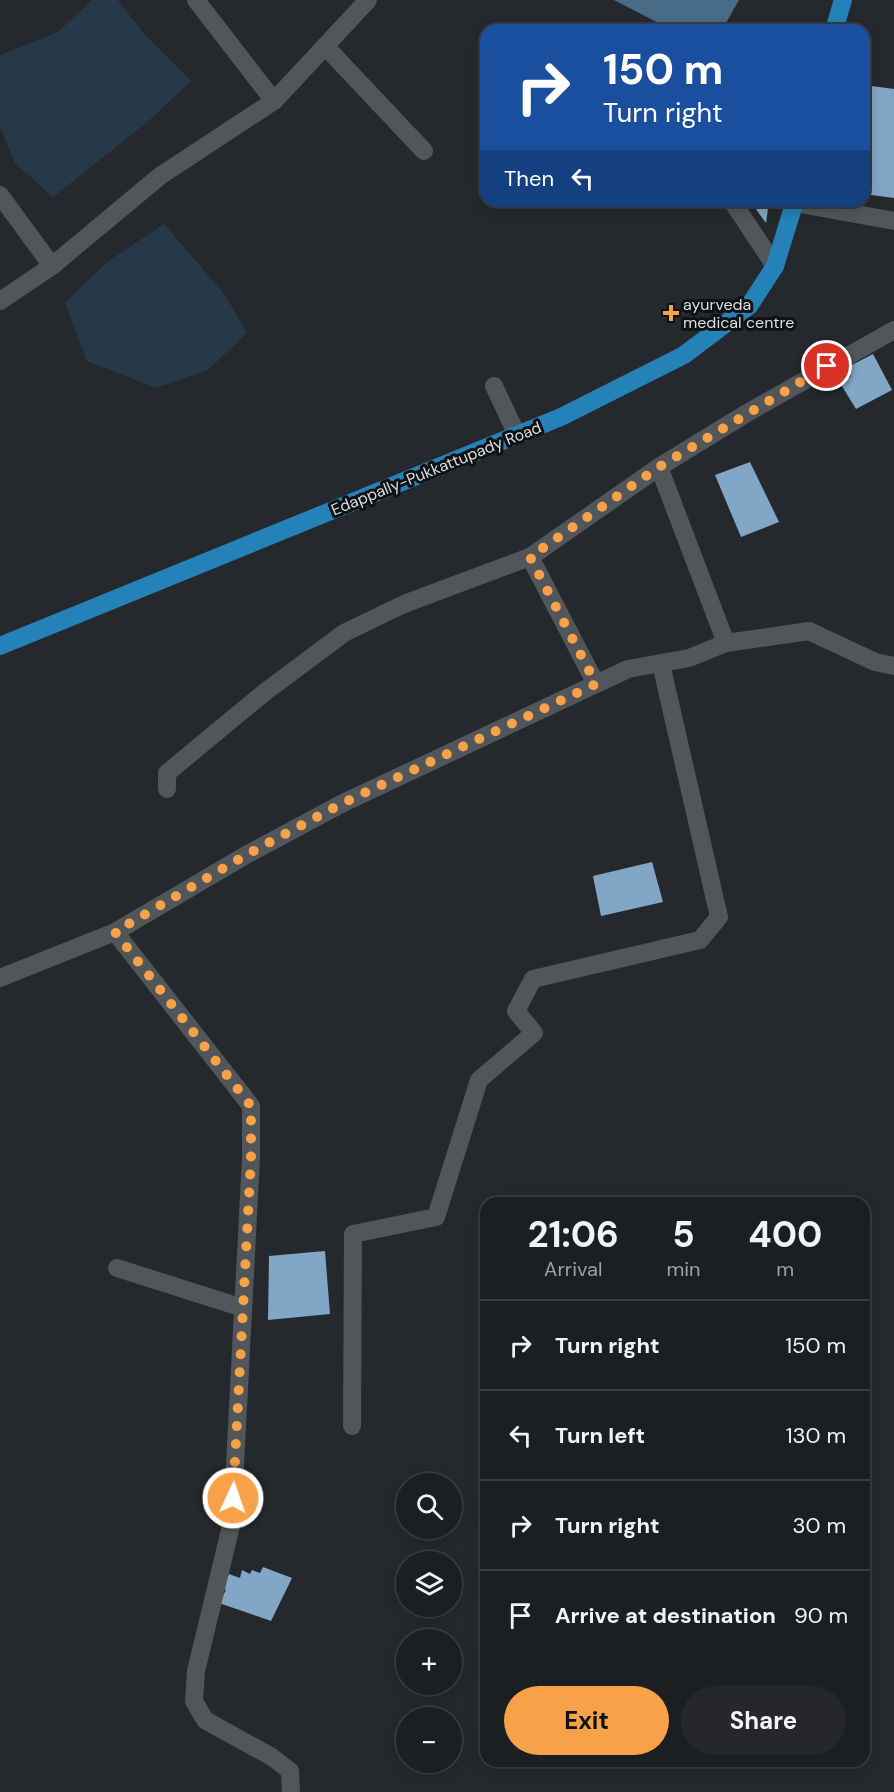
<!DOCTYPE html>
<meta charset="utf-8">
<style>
:root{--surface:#1c1f22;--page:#25272a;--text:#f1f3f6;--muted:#a0a2a5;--line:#3a3d40;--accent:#f7a248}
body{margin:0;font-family:"DM Sans",sans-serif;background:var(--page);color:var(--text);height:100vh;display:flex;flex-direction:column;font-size:22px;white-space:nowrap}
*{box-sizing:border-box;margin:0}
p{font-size:20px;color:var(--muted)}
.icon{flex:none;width:33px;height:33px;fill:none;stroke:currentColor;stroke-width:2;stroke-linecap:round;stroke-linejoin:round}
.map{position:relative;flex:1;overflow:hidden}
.panel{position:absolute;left:480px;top:1197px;width:390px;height:570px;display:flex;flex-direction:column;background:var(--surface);border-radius:18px;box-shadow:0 3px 15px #0003,0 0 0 2px var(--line)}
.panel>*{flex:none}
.guide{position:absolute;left:480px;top:24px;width:390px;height:183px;border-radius:18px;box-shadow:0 3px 15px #0003,0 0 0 2px var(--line);background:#1a4fa0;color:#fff;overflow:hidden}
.tools{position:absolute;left:396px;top:1473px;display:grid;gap:12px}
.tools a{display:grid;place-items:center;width:66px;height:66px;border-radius:50%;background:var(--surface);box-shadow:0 3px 15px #0003,0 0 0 2px var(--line);font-size:30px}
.pin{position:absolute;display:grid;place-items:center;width:51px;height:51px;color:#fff;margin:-26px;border:3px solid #fff;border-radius:50%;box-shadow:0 2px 6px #0007}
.me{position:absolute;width:66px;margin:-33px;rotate:3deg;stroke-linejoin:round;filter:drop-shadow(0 0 4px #0008)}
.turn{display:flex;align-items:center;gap:21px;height:126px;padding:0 24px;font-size:27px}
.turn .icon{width:78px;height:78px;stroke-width:2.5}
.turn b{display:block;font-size:42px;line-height:51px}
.then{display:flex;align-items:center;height:57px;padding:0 24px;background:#0003;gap:12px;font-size:22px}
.eta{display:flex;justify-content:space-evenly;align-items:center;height:102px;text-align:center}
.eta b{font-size:36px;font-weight:700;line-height:42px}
.action{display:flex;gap:12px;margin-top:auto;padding:12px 24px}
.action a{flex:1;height:69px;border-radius:36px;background:var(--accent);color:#111;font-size:24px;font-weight:700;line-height:69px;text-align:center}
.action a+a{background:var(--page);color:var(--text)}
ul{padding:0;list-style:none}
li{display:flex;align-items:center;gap:18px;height:90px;padding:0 24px;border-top:2px solid var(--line)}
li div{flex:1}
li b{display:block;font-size:22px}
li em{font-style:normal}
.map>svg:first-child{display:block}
.green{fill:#263948}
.water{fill:#486b88}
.building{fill:#82a7c6}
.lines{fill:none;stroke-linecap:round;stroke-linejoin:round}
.minor{stroke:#51565a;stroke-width:18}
.major{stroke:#2582b8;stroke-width:18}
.route{stroke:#f7a248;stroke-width:10;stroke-dasharray:0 18}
.poi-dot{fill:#f7a248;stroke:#101113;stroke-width:2}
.labels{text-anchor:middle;stroke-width:6;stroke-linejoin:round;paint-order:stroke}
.poi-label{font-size:16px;fill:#dcdfe1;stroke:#101113;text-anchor:start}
.street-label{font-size:16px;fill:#dcdfe1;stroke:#101113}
</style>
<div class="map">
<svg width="894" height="1792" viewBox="0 0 894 1792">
<rect width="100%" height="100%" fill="#25292d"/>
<g class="green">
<polygon points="92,0 118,0 143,33 191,81 145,124 53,197 15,163 0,127 0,55 58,32"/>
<polygon points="164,224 225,295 247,333 208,370 156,388 87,361 65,303 107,262"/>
</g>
<polygon class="water" points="614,0 739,0 722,30 672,30"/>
<g class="building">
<polygon points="864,85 894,89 894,198 864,194"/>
<polygon points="750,201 769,201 766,223"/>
<polygon points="873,354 892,390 856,409 840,383 851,376 846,368"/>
<polygon points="750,462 779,522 741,537 715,475"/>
<polygon points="652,862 663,902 601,916 593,876"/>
<polygon points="325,1251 330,1314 268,1320 269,1256"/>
<polygon points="263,1567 292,1578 271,1621 219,1603 226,1590 222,1588 229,1574 240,1578 242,1570 250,1574 252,1570 260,1573"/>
</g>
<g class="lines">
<g class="minor">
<polyline points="196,0 274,101"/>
<polyline points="325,46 424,151"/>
<polyline points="0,195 52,266"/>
<polyline points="732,201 775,266"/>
<polyline points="795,203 894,221"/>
<polyline points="0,301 52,266 160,176 274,101 368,0"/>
<polyline points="494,386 517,435"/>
<polyline points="659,467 726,643"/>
<polyline points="530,557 596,684"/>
<polyline points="167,789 167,773 265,692 344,633 404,604 530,557 659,467 747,413 894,330"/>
<polyline points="115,932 251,1106 251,1158 232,1522 196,1671 194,1701 205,1720 272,1757 290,1771 291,1792"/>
<polyline points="0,978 115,932 246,855 343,803 628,669 689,658 726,643 809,631 875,662 894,666"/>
<polyline points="117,1268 243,1308"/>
<polyline points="352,1426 353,1234 436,1217 479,1080 534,1033 516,1011 533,979 700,940 719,917 661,664"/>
</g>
<g class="major">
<polyline points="834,30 843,0"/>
<polyline points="0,646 561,417 684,355 749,306 775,266 795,201"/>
</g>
</g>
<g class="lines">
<polyline class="route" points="233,1498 251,1158 251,1106 115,932 246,855 343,803 596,684 530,557 659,467 827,366"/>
</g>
<path class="poi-dot" d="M668 304h6v6h6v6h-6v6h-6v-6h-6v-6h6z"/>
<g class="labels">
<g class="poi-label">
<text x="683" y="310">ayurveda<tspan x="683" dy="18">medical centre</tspan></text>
</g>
<g class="street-label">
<text transform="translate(436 468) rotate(-22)" y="6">Edappally-Pukkattupady Road</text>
</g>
</g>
</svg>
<div class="tools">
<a><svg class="icon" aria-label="search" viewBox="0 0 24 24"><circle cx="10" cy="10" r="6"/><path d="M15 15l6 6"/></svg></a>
<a><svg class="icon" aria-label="layers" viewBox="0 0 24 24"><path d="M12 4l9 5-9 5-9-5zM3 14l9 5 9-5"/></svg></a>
<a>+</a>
<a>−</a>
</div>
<div class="pin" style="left:827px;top:366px;background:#d93025"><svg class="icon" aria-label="arrive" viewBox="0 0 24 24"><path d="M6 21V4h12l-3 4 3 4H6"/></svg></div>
<svg class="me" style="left:233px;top:1498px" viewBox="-20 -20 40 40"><circle r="17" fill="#f7a248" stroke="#fff" stroke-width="3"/><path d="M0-11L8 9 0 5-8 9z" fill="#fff"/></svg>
<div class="guide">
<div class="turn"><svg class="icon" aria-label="right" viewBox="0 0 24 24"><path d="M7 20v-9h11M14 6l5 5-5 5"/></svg><div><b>150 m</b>Turn right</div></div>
<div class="then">Then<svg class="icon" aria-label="left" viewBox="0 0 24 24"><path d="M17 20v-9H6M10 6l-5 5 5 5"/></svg></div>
</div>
<section class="panel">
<div class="eta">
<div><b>21:06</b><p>Arrival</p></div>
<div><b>5</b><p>min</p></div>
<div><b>400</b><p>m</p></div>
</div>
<ul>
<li><svg class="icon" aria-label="right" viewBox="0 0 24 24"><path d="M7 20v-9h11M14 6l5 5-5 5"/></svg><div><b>Turn right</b></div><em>150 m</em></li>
<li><svg class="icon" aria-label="left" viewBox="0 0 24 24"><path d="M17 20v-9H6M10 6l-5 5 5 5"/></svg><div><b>Turn left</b></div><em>130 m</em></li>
<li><svg class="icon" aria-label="right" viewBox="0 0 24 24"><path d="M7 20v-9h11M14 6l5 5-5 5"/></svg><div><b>Turn right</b></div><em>30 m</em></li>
<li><svg class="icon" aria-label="arrive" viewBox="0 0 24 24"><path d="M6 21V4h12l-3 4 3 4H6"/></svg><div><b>Arrive at destination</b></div><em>90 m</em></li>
</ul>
<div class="action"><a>Exit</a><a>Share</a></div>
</section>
</div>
